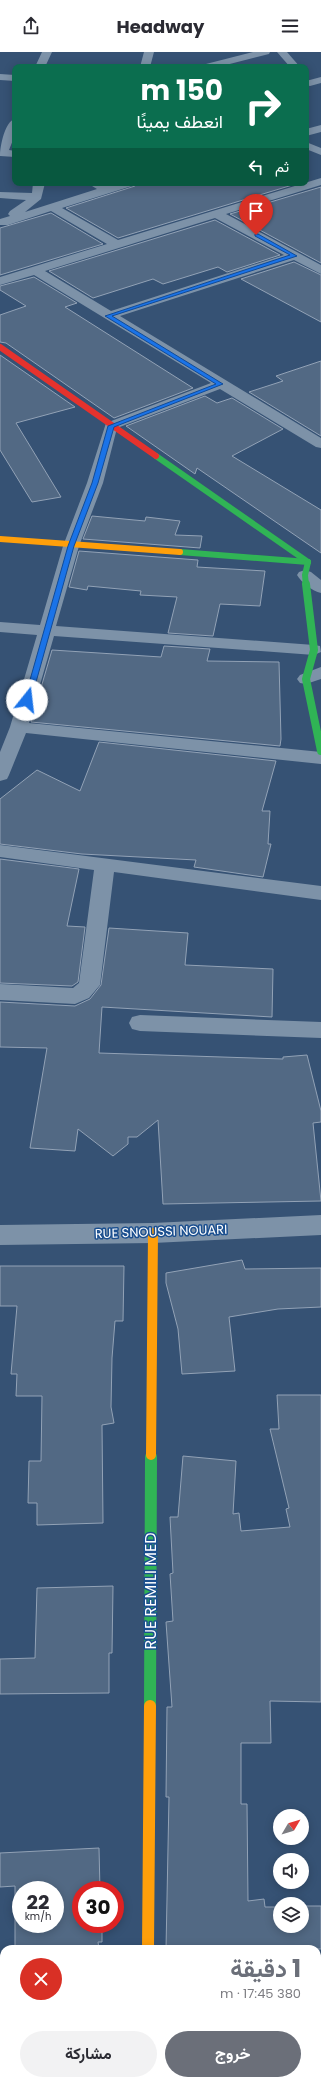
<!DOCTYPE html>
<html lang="ar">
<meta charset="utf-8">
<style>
:root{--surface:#fff;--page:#f2f2f3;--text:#2b2b33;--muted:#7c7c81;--accent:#6b6f79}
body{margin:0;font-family:Poppins,Vazirmatn,sans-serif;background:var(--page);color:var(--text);direction:rtl;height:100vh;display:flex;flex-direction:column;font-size:15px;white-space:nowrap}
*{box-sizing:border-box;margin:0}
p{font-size:13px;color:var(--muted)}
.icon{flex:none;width:22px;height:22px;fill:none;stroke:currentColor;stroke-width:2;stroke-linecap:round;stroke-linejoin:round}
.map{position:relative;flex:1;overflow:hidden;direction:ltr}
.side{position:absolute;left:0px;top:1893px;width:321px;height:140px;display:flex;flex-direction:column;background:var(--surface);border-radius:12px 12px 0 0;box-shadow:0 2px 10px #0003;direction:rtl}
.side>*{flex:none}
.hud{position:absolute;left:12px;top:12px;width:297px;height:122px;border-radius:8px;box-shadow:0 2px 10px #0003;direction:rtl;background:#0b6e4f;color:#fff;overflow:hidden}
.needle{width:26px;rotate:52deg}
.tools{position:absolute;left:273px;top:1757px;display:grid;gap:8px}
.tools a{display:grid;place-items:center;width:36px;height:36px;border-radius:50%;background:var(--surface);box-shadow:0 2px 10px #0003;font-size:20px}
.speed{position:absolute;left:12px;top:1829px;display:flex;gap:8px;font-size:20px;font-weight:700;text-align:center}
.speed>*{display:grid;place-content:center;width:52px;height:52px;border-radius:50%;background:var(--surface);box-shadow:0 2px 10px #0003;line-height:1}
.speed small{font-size:10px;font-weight:400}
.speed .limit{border:6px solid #d22;background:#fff;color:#111}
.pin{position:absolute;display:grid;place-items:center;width:34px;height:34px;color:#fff;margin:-41px -17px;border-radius:50% 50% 50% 0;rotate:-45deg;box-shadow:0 0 4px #0007}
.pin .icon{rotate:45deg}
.me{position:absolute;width:44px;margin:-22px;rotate:16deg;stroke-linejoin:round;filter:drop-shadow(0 0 3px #0008)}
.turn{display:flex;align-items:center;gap:14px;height:84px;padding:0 20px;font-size:18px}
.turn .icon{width:52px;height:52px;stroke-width:2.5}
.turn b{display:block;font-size:28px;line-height:34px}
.then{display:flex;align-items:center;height:38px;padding:0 20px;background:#0003;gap:8px;font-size:15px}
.round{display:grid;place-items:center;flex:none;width:42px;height:42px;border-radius:21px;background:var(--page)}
.overview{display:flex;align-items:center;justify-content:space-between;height:68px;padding:0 20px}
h1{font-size:24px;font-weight:700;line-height:30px;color:var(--accent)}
.action{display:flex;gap:8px;margin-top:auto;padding:8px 20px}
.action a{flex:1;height:46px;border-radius:24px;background:var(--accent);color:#fff;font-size:16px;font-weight:700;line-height:46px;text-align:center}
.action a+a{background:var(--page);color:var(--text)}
header{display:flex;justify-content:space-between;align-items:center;height:52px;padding:0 20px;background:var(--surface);font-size:18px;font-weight:700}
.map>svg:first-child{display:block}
.building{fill:#526984;stroke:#92a2b6;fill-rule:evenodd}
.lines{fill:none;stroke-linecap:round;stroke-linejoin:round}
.street{fill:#7d92a8;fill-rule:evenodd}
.fast-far3{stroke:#30b455;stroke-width:6}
.fast-far2{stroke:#30b455;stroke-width:8}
.fast-far1{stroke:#30b455;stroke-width:10}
.fast{stroke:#30b455;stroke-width:12}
.slow-far2{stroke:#ff9f0a;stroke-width:6}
.slow-far1{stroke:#ff9f0a;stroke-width:10}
.slow{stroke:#ff9f0a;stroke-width:12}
.jam{stroke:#e5322d;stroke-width:6}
.route{fill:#1a73e8;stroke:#114b97}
.labels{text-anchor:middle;stroke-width:3;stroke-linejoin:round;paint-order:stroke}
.street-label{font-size:13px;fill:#fff;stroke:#1b4f8f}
.near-street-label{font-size:16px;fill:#fff;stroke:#1b4f8f}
</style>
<header><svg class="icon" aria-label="menu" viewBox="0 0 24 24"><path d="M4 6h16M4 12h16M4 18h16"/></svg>Headway<svg class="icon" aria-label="share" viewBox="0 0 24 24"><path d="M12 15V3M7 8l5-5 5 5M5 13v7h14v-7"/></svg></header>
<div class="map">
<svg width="321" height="2033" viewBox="0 0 321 2033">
<rect width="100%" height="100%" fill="#365274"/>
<g class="building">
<polygon points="138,131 299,131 118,186 66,156 135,134"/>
<polygon points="321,135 321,211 230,162"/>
<polygon points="51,161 103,192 0,223 0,176"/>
<polygon points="215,168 280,203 227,220 218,215 163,232 153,227 93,246 49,219"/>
<polygon points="294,210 321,223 321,270 241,227"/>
<polygon points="34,225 77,251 65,255 193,336 114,366 6,291 0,290 0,263 26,254 0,238 0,234"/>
<polygon points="0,303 75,355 16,371 61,445 32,450 0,398"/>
<polygon points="321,309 321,384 249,340 283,329 276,324"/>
<polygon points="205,344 217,351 232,346 283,377 232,404 321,458 321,501 197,416 195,422 126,374"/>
<polygon points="92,464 145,469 146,465 180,469 175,483 202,484 200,496 83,487"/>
<polygon points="79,499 198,508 197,515 265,519 260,554 220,552 213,584 168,581 177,545 140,543 141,539 88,534 87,538 69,535"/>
<polygon points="164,594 210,597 207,609 279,610 281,687 280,694 31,670 52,598 161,605"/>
<polygon points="99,690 276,709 262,759 270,759 268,792 271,792 263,825 194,815 196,808 82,802 0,792 0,747 37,718 80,739"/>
<polygon points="0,807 79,817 67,874 85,875 78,930 72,934 0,931"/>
<polygon points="109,876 188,881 185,913 273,917 272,965 102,955 99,1001 283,1007 283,1005 307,1003 321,1059 321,1070 313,1071 321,1149 163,1152 158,1068 137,1085 128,1085 128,1092 113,1104 78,1077 75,1099 30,1096 47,996 0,995 0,950 75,954 90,947 101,933"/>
<polygon points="242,1208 245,1217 321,1216 321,1255 278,1257 229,1265 235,1319 182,1322 178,1277 166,1231 166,1221"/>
<polygon points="0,1214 124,1214 123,1269 115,1269 112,1306 111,1355 114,1371 102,1373 103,1471 37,1473 37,1451 28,1451 29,1409 41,1409 42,1344 16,1344 17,1322 11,1322 17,1254 0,1254"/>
<polygon points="277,1343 321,1343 321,1650 270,1649 271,1691 241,1691 241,1752 247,1752 248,1849 264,1847 265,1855 280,1855 280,1874 302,1874 302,1854 321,1854 321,1897 166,1897 169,1745 166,1745 167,1655 172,1655 166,1570 173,1569 170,1522 173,1521 170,1465 178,1465 183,1404 236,1409 233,1462 239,1461 241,1479 290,1475 286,1457 289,1456 270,1377 279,1377"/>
<polygon points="113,1534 112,1601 109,1601 109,1641 0,1642 0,1607 35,1606 37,1536"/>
<path d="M99,1796L100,1838H81V1872H102V1890H98L99,1897H15V1834L0,1835V1801ZM21,1838H55V1872H21Z"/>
</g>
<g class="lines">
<g class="street">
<polygon points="42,0 52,0 45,15 35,15"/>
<polygon points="144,0 154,0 150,15 140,15"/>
<polygon points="253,0 270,0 269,2 218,15 201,15 202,13"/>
<polygon points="277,0 287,0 300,15 290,15"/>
<polygon points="0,22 15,23 15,29 0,28"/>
<polygon points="321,25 321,31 310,34 306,33 306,29"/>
<path d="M15,67V83L9,98L15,99V105L0,104C0,94 5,69 15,67Z"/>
<polygon points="321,73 321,80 306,84 306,77"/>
<polygon points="306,90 321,96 321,103 306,97"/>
<path d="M321,126V133L226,162L321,213V222L294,208L120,264L321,386V396L316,395L220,337L117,376L103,431L79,494L56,574L314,593L320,594L321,600L314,603L54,584L29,671L321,700V712L26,681L9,723L7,727L0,729V700L10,675L37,583L0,580V570L40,573L63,494L87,431L106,371L211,331L34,223L0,233V225L107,192L51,159L8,173H0V167L10,164L8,162L10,159L26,148L0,146V140L32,141L33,131H45L41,147L25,160L97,137L87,131H102L108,134L119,131H137L135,133L62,156L118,188ZM215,166L284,203L111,259L45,219Z"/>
<path d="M305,518L311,520L321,528V541C312,539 302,531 297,523L299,520Z"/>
<polygon points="321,615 321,627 306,632 300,631 297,627 300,623"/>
<polygon points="0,793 321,834 321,848 114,820 100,933 89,946 75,952 0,948 0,932 73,936 79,931 94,818 0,805"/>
<polygon points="140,963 321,970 321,986 140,979 132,977 129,971 132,965"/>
<polygon points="321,1163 321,1183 153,1191 0,1193 0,1173 153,1171"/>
<rect x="130" y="2029" width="34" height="4"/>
</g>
<g class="fast-far3">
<polyline points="156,404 308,510"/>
<polyline points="180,500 308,510"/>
<polyline points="306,533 305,523 308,510"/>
</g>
<polyline class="fast-far2" points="306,532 314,598 306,627 321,699"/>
<polyline class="fast-far1" points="151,1406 151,1403"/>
<polyline class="fast" points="150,1654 151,1405"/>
<polyline class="slow-far2" points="0,487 180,500"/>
<polyline class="slow-far1" points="151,1403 153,1181"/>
<polyline class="slow" points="148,1897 150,1654"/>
<polyline class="jam" points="0,295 156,404"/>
</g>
<polygon class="route" points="255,182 258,182 297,204 112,264 223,332 114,375 98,431 74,494 31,648 24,649 68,494 92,431 108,374 216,332 105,264 290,203 255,184"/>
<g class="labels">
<g class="street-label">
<text transform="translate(161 1179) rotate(-2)" y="5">RUE SNOUSSI NOUARI</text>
</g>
<g class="near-street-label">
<text transform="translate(150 1539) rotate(-90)" y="6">RUE REMILI MED</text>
</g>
</g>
</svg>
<div class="tools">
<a><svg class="needle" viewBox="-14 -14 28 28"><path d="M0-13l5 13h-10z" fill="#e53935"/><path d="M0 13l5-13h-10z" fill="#7c7c81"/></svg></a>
<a><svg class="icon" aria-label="sound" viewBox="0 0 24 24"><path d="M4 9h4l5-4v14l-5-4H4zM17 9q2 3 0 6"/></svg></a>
<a><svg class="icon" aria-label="layers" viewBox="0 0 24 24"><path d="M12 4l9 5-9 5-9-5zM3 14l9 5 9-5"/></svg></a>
</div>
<div class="speed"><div>22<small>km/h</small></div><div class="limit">30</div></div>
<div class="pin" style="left:256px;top:183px;background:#d93025"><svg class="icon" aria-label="arrive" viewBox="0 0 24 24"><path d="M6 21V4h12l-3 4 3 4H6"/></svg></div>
<svg class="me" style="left:27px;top:648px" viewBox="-20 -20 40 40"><circle r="19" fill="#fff"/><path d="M0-13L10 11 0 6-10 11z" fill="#1a73e8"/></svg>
<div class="hud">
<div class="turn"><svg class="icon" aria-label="right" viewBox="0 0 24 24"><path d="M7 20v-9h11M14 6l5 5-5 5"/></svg><div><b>150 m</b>انعطف يمينًا</div></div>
<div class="then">ثم<svg class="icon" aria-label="left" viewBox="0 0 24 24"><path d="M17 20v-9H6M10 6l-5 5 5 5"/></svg></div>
</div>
<section class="side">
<div class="overview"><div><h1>1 دقيقة</h1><p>380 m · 17:45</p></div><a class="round" style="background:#d93025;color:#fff"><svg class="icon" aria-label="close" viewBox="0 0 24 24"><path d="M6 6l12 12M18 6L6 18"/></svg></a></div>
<div class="action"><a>خروج</a><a>مشاركة</a></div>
</section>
</div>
